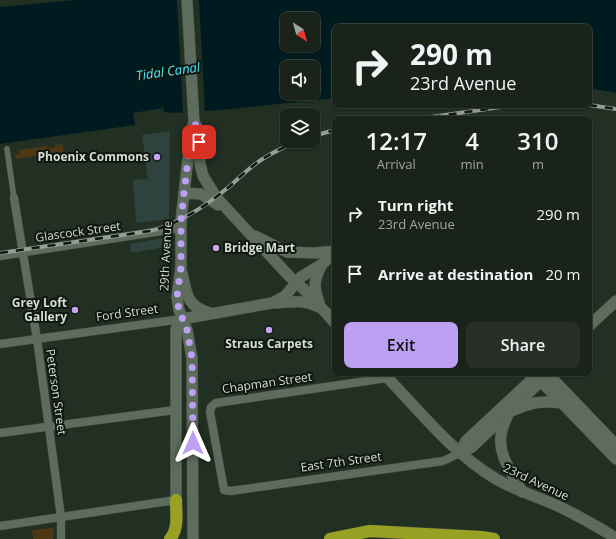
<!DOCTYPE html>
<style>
:root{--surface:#1a231a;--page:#272f27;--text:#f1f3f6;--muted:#9fa4a2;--line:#384039;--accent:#bca0f2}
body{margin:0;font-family:"Open Sans",sans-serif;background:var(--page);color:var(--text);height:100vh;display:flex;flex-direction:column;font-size:15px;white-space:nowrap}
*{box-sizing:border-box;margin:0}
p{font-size:13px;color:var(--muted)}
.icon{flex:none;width:22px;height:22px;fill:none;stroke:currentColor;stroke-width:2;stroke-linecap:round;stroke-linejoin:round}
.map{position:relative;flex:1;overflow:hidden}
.side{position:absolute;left:332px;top:116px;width:260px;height:260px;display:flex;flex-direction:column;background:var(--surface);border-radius:8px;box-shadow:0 1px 3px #0004,0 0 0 1px var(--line)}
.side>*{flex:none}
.hud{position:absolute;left:332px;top:24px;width:260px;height:84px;border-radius:8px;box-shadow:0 1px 3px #0004,0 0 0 1px var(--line);background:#1a231a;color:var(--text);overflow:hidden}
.needle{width:26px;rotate:143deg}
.buttons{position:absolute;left:280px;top:12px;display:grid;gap:8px}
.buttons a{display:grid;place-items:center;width:40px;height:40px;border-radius:8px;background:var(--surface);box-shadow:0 1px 3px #0004,0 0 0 1px var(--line);font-size:20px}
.pin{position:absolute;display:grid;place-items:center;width:34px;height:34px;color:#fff;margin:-17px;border-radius:8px;box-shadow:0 2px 6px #0006}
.me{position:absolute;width:44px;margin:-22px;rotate:0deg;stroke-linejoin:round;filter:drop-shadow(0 0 3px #0008)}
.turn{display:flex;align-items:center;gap:14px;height:84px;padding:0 12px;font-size:18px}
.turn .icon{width:52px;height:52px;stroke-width:2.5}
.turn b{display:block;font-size:28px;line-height:34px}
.eta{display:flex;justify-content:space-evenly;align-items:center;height:68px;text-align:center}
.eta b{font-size:24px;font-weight:600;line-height:28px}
.cta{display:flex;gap:8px;margin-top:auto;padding:8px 12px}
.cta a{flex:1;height:46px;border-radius:8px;background:var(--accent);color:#111;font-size:16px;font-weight:600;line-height:46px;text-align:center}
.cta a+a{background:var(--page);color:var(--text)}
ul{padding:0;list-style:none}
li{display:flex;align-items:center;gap:12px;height:60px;padding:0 12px}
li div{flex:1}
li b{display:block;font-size:15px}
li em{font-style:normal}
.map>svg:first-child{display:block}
.green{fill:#4c3913}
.water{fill:#001b20;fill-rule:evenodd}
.pier{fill:#222f23}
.building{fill:#2e433e}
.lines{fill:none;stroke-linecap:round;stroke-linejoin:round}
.pedestrian-casing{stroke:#404a40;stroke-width:6}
.minor-casing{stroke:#404a40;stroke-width:9}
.secondary-casing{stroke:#404a40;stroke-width:12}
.motorway-casing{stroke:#404a40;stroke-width:13}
.pedestrian{stroke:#5d6c5d;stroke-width:5.5}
.minor{stroke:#5d6c5d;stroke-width:8}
.secondary{stroke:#5d6c5d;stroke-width:11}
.motorway{stroke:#99a124;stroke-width:12}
.rail-casing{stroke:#949e94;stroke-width:4}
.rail{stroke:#101610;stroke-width:2.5;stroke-dasharray:8;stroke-linecap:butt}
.route{stroke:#bca0f2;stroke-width:7;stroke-dasharray:0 12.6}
.poi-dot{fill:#c6a6f0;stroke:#101610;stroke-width:1.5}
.labels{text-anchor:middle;stroke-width:4;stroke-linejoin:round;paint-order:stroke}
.poi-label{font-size:12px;font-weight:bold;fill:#d5ddd5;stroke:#101610;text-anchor:end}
.street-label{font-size:12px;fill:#d5ddd5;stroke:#101610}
.water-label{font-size:13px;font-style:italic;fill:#4ee6fb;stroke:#101610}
</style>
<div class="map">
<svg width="616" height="539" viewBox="0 0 616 539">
<rect width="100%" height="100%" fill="#222f23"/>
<g class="green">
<polygon points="62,144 64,152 16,159 15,154 19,154 18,150 47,146 47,148 55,147 55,145"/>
<polygon points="54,528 53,539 33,539 32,530"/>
</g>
<path class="water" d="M75,0H616V93L589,88V27H335V98L221,110L174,113L164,112L163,108L133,113L135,125L0,144V7ZM287,19H313V45H287ZM287,67H313V93H287Z"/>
<polygon class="pier" points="177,0 199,0 205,112 183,114"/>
<g class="building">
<polygon points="170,131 169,219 136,223 133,180 148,179 142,135"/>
<polygon points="169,237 170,246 131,253 130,244"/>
</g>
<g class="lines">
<defs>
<polyline id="pedestrian" points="7,149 14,198"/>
<g id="minor">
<polyline points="14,198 37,339 61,517 61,539"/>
<polyline points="0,256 181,228"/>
<polyline points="0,344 182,319"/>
<polyline points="387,378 216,403 211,407 210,412 224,490 231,491 443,461 460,453"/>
<polyline points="0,433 175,410"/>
<polyline points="0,526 176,500"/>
</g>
<g id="secondary">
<polyline points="187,0 194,122 191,132 181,220 181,267 177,297 179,310 187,330 192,358 193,539"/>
<polyline points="194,122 199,131 200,164 203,176 216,197 289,276 309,294 335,323"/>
<polyline points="184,193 201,194 218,205"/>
<polyline points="255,236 287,252 315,253 335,251"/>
<path d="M182,273C187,294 186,306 210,313"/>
<path d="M319,302C313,286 314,281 321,266"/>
<path d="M275,303C293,302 302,299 319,307"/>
<polyline points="182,319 272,303 285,296 301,277 322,264 335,253"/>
<polyline points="589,326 616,301"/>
<path d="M383,373C419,410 451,452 496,479C517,491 539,497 560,507C579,516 598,527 616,538"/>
<polyline points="533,373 616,459"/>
<polyline points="547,373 616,445"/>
<polyline points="460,453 472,447 541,381 542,375"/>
<polyline points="460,453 466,441 539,373"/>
<path d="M522,492C513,473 498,457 501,435C502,427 506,419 509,412C529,403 540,400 562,403"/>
<polyline points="176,500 176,329 182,319"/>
</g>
<g id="motorway">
<path d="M170,539C179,529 176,513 176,500"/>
<polyline points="330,539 370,531 481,537 494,539"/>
</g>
</defs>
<use href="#pedestrian" class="pedestrian-casing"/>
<use href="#minor" class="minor-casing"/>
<use href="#secondary" class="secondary-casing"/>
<use href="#motorway" class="motorway-casing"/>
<use href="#pedestrian" class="pedestrian"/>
<use href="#minor" class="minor"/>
<use href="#secondary" class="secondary"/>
<use href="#motorway" class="motorway"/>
<defs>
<g id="rail">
<polyline points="589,105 616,109"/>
<polyline points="417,119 516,105"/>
<polyline points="313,136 335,130"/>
<path d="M0,253L150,231C180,224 207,205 230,186C240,177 250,167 261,160C273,152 285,147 297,141"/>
</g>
</defs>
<use href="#rail" class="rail-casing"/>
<use href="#rail" class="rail"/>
</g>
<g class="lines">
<polyline class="route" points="193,443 192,358 187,330 179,310 177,297 181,267 181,220 191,132 194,122 199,131 199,142"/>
</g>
<g class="poi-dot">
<circle cx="157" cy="157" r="4"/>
<circle cx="216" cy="248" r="4"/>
<circle cx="75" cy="310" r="4"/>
<circle cx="269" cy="330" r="4"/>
</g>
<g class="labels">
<g class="poi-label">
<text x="149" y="161">Phoenix Commons</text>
<text x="224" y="252" text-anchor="start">Bridge Mart</text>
<text x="67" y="307">Grey Loft<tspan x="67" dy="14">Gallery</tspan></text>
<text x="269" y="348" text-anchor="middle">Straus Carpets</text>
</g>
<g class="street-label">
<text transform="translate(78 232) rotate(-8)" y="4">Glascock Street</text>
<text transform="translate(166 256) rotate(-87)" y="4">29th Avenue</text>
<text transform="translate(127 313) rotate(-8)" y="4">Ford Street</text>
<text transform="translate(267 383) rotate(-8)" y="4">Chapman Street</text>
<text transform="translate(56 392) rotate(82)" y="4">Peterson Street</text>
<text transform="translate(341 462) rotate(-8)" y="4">East 7th Street</text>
<text transform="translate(536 482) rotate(25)" y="4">23rd Avenue</text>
</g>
<g class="water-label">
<text transform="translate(168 71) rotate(-8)" y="5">Tidal Canal</text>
</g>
</g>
</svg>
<div class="buttons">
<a><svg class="needle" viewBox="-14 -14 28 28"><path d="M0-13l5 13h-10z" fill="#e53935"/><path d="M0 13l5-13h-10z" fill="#9fa4a2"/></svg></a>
<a><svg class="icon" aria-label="sound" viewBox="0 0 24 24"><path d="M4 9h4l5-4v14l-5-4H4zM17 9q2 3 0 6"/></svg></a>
<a><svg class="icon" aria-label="layers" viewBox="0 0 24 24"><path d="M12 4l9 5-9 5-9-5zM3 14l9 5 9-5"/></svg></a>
</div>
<div class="pin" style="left:199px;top:142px;background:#d93025"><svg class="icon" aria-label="arrive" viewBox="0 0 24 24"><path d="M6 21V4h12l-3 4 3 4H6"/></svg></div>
<svg class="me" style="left:193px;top:443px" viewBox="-20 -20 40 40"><path d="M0-17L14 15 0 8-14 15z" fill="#bca0f2" stroke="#fff" stroke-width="4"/></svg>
<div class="hud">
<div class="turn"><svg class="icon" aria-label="right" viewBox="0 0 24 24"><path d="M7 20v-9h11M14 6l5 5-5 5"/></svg><div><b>290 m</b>23rd Avenue</div></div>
</div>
<section class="side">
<div class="eta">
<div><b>12:17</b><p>Arrival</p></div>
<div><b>4</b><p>min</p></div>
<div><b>310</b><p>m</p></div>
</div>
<ul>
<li><svg class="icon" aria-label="right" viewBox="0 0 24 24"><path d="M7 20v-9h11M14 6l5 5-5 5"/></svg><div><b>Turn right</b><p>23rd Avenue</p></div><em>290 m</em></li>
<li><svg class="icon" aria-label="arrive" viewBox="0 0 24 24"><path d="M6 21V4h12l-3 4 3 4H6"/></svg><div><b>Arrive at destination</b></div><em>20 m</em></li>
</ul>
<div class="cta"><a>Exit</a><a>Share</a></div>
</section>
</div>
